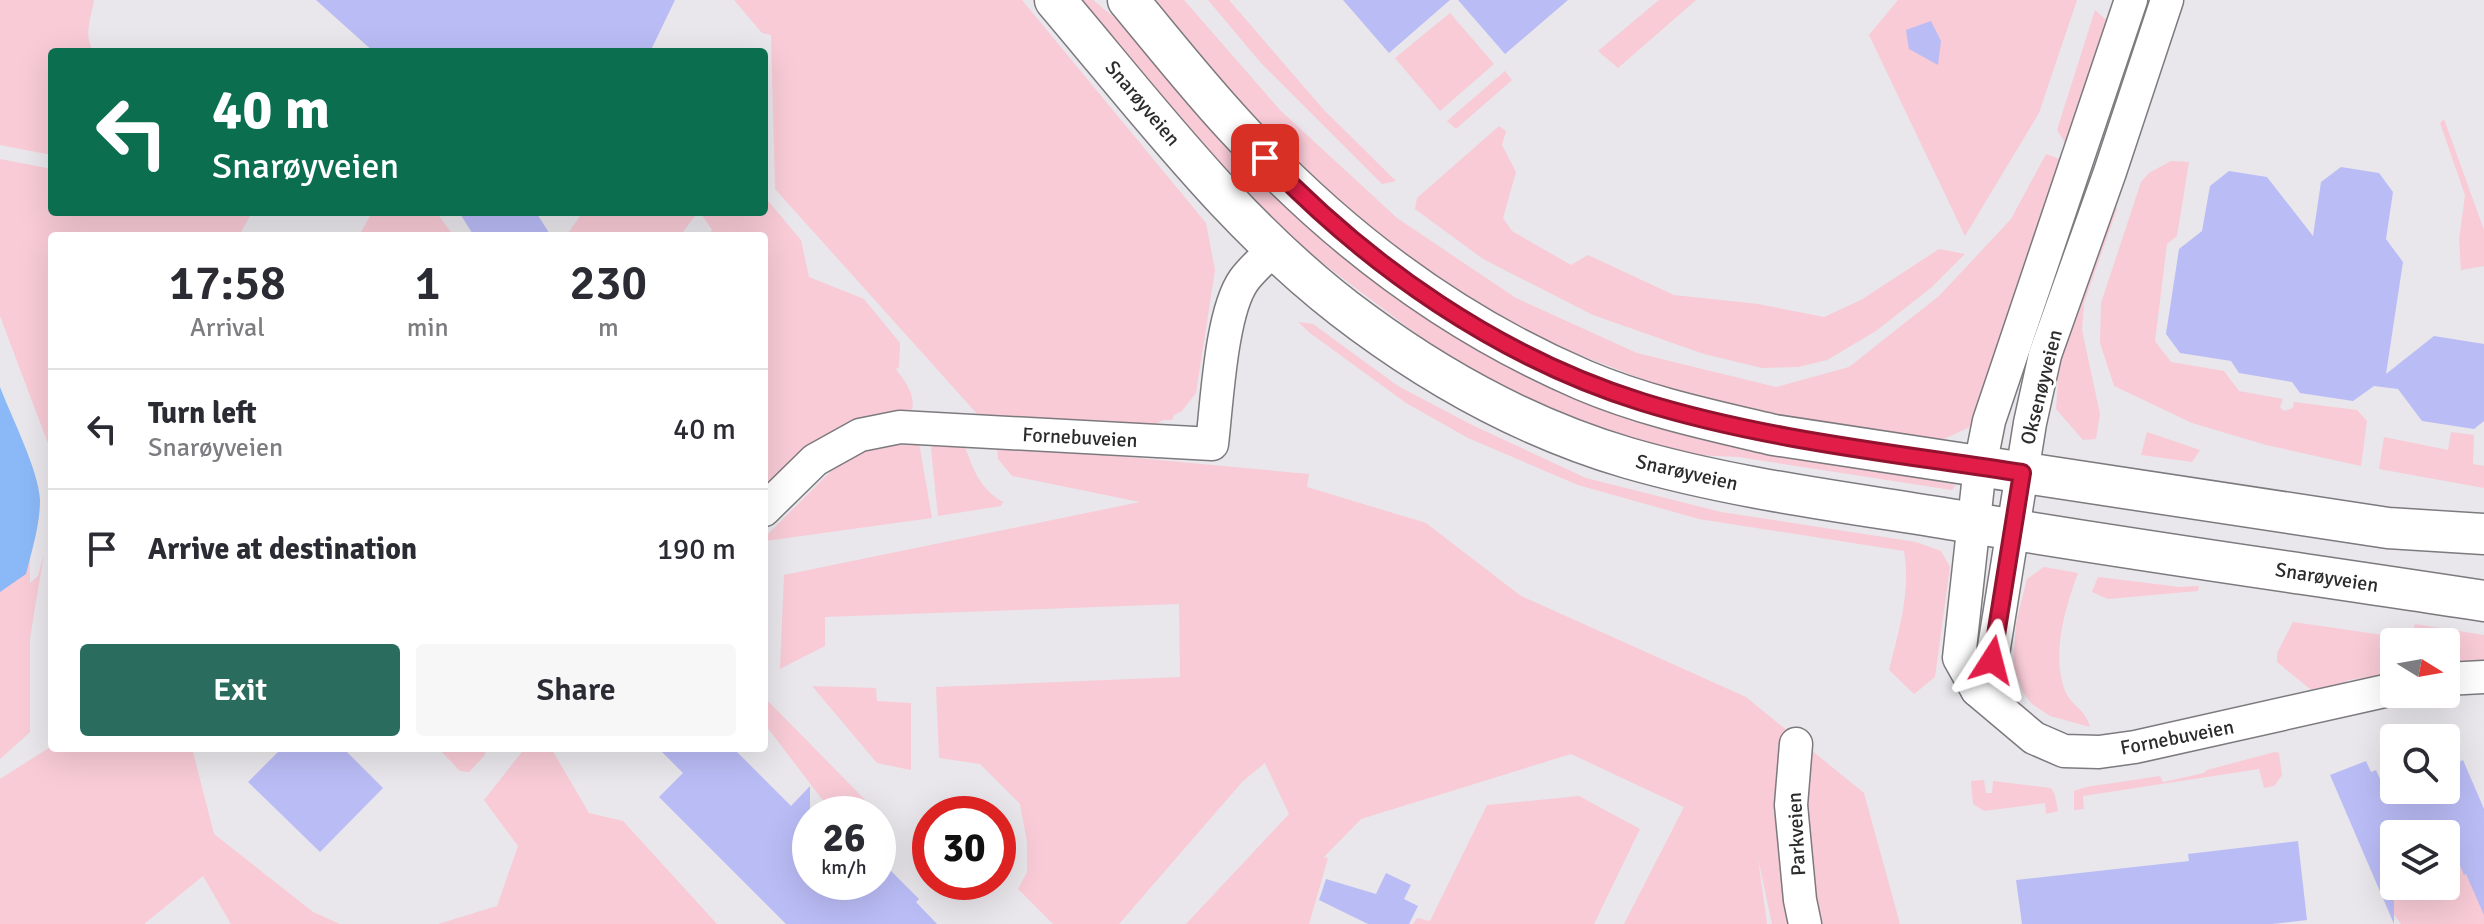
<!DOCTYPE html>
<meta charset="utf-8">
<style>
:root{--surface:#fff;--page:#f7f7f7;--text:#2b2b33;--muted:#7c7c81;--line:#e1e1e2;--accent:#2a6d5f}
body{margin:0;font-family:Signika,sans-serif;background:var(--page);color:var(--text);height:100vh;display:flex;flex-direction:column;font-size:30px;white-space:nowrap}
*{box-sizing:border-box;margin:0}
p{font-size:26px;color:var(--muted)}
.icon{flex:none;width:44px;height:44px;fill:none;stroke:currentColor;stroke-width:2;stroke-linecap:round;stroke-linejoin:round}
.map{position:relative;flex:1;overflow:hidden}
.panel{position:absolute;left:48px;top:232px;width:720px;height:520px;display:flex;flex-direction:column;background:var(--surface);border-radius:8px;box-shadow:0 8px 32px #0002}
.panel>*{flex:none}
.top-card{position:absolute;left:48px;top:48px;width:720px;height:168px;border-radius:8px;box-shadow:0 8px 32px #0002;background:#0b6e4f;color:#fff;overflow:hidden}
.needle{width:52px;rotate:101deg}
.fabs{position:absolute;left:2380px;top:628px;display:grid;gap:16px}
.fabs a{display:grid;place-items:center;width:80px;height:80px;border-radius:8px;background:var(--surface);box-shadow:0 8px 32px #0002;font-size:40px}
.speed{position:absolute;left:792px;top:796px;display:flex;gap:16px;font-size:40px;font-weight:700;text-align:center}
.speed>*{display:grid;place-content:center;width:104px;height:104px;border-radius:50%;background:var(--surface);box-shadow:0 8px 32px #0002;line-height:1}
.speed small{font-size:20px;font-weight:400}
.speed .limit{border:12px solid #d22;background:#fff;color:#111}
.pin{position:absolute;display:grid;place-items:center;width:68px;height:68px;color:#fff;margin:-34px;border-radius:16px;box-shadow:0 4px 12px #0006}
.me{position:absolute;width:88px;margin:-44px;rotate:9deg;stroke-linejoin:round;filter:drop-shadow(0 0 6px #0008)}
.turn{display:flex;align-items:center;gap:28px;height:168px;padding:0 32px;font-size:36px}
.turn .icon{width:104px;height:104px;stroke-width:2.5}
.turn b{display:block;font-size:56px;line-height:68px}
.eta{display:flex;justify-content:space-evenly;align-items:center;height:136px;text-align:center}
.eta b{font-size:48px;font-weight:600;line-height:56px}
.action{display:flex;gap:16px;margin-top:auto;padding:16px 32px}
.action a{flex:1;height:92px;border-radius:8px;background:var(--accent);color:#fff;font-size:32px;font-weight:600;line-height:92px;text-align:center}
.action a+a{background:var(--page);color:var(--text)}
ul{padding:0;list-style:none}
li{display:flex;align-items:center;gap:24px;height:120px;padding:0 32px;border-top:2px solid var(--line)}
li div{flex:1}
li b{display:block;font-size:30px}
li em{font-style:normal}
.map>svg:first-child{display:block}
.green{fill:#f8cbd6}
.water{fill:#8bb9f7}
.building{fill:#babcf6}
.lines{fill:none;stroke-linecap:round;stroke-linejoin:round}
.minor-casing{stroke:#7c7a7e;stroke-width:35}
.major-casing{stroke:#7c7a7e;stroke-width:43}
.minor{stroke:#fff;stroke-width:32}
.major{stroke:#fff;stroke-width:40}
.route-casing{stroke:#92132f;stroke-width:20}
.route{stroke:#e11d48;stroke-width:14}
.labels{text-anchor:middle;stroke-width:6;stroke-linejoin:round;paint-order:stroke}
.street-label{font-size:20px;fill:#2d2c2d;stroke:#fff}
</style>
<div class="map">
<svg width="2484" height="924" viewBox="0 0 2484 924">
<rect width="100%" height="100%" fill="#e9e7eb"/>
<g class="green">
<path d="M0,0H94C91,18 83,36 94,52H52V155L0,145Z"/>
<polygon points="734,0 1022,0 1206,223 1215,270 1196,393 1182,411 1174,415 1172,420 1164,420 1151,426 979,416 775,189 771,35 762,33"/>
<polygon points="1077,0 1093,0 1155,51 1376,281 1763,448 1956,485 1952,490 1738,457 1672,454 1549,412 1459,366 1284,234 1171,113"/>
<polygon points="1150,0 1184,0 1280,110 1397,218 1516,298 1637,353 1776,387 1849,367 1939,296 2011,219 2046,154 2068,162 1972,426 1933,444 1692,398 1517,331 1434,283 1351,215 1231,98"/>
<polygon points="1208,0 1229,0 1324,110 1396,181 1382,184 1260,62"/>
<polygon points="1659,0 1696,0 1618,68 1598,51"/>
<polygon points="1898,0 2077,0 2039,113 1965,236 1869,35"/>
<polygon points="2095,10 2112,25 2069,149 2057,130"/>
<polygon points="1450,13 1494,64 1440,111 1395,58"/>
<polygon points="1505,71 1512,80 1456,129 1447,121"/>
<polygon points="2444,119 2484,230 2484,266 2461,270 2459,240 2465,195 2440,123"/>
<polygon points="1499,126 1506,131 1502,145 1516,172 1503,218 1512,231 1571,265 1588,255 1674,295 1758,304 1824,317 1861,300 1939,249 1965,254 1932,287 1876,331 1827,360 1798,367 1762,368 1704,354 1593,315 1483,259 1415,209 1417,198"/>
<polygon points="0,159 52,169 52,212 251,214 239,236 52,236 52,454 0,316"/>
<polygon points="2171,161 2189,162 2177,236 2167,244 2155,341 2171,362 2224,371 2239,391 2283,399 2280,407 2284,411 2293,408 2294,402 2357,410 2367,421 2361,466 2266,445 2192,423 2114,386 2100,343 2101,303 2141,182 2149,173"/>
<path d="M764,196L801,240L809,277L864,299L900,343L899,367L896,369C906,383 917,396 911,414L764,496V236H708L712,230L700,212H764Z"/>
<polygon points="2110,196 2117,209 2084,303 2082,330 2100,414 2096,439 2083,440 2056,409 2060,353 2074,313 2076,319 2078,301"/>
<polygon points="372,212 436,212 454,236 359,236"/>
<polygon points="583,212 698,212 680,236 566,236"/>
<path d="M1298,322L1313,324L1398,386L1472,425L1586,478L1721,512L1916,542L1941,551L1950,567L1935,677L1914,694L1889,670C1899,630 1911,592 1904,551L1699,519L1578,485L1468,438L1406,403L1310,333Z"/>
<polygon points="0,424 29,499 30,583 38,576 44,554 30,638 30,732 0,759"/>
<polygon points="2147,432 2200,450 2192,462 2141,455"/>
<polygon points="2451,432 2474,435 2473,464 2484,466 2484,488 2379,469 2384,437 2448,450"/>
<path d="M933,442L961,443L965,447C974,471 980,489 1003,502L1001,506L938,516L931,449Z"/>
<polygon points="919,443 932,518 765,541 766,536 831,471 870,448"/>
<polygon points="997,445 1309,474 1307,487 1426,523 1521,596 1746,697 1864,793 1900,924 1772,924 1758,858 1767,924 1624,924 1684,807 1571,754 1361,819 1324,857 1328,858 1309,924 1186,924 1289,814 1265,763 1243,781 1119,924 1053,924 1018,889 1027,872 1027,842 1020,804 980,764 939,758 936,687 1180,677 1179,604 825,617 825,646 780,669 784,575 1140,502 1012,476 998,459"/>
<path d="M2044,567L2078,573C2065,608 2051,655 2065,691C2071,706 2086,709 2090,727L2050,716L2032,704L2024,694L2013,667L2016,623L2027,579Z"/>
<polygon points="2098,577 2180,587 2199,586 2198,591 2108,599 2092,592"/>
<polygon points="2293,622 2411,639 2415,624 2484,635 2484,662 2446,666 2446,642 2394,642 2394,673 2349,680 2316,694 2277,662 2277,653"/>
<polygon points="812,686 876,688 877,701 911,703 911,770 877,763"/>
<polygon points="764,697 877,812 875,814 837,814 821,798 764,723"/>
<polygon points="52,746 52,748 192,748 214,834 313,912 340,924 231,924 203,876 144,924 0,924 0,779"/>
<polygon points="438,748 487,748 484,756 469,772 460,771"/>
<polygon points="525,748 551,748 589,813 623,821 717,924 438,924 497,906 518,846 484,800"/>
<polygon points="2275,752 2279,753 2282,775 2274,786 2264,788 2259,769 2083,796 2084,809 2074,810 2074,791 2086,787 2160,776 2163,782 2204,773 2207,770"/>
<polygon points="1984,780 1986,793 1992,793 1993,781 2051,788 2055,795 2058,811 2046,814 2045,803 1984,811 1973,804 1971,781"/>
<polygon points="1579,796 1640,829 1594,924 1413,924 1417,918 1430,921 1487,805"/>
<polygon points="2446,849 2453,849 2464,874 2484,880 2484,924 2401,924 2389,908 2385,895 2406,886 2446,886"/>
</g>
<path class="water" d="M0,387C11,416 39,471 40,500C40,525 32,550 26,574L0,592Z"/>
<g class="building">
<polygon points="316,0 675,0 650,52 374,52"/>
<polygon points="1343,0 1450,0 1389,53"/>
<polygon points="1458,0 1568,0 1505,54"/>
<polygon points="1931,21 1941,41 1938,65 1909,49 1906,30"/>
<polygon points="2341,167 2379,173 2393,192 2386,239 2403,262 2386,374 2434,336 2484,344 2484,421 2474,429 2422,421 2398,389 2374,386 2353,401 2300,393 2292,382 2239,373 2231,361 2180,353 2166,334 2179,249 2202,231 2210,186 2229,171 2267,177 2313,236 2321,182"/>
<polygon points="459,212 536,212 551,236 474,236"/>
<polygon points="282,748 343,748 383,788 320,852 248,782"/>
<polygon points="658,748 733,748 791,806 810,786 810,882 878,882 878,858 919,899 916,902 937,924 786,924 659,797 683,773"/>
<polygon points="2463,760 2484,809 2484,915 2466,874 2464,875 2459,863 2446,869 2446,834 2394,834 2394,924 2330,775 2366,761 2371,772 2376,770 2385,790 2446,790 2446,768"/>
<polygon points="2298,841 2307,920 2272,924 2022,924 2016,880 2189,861 2188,854"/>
<polygon points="1386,873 1411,885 1404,899 1418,906 1409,924 1368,924 1319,900 1326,879 1376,894"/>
</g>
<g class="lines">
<defs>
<g id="minor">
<polyline points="2131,0 1989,421 1980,466 1959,658 1977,690 2034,738 2064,751 2099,752 2135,747 2394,689"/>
<path d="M764,510L815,460L860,435L900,427L1212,444C1217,402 1221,312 1244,280C1252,269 1264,259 1274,249"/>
<polyline points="2446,679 2484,677"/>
<polyline points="1977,690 1992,660 2030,423 2045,355 2110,172 2167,0"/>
<polyline points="1796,744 1791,805 1800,900 1805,924"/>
</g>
<g id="major">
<path d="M1055,0C1151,113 1241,234 1362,322C1442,381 1533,430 1628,458C1735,489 1846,502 1955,520C2131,550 2308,574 2484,601"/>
<path d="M1128,0C1163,42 1197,85 1234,125C1332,233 1448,322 1583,380C1644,406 1710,420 1774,435L2388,528L2484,534"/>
</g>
</defs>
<use href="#minor" class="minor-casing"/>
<use href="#major" class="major-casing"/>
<use href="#minor" class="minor"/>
<use href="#major" class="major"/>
</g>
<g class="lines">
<defs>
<path id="route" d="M1265,158C1368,266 1498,357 1642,402C1765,440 1894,453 2022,473L1992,660"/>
</defs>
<use href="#route" class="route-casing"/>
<use href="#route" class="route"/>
</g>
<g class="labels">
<g class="street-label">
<text transform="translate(1143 103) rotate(50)" y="7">Snarøyveien</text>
<text transform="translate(2041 387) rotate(-76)" y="7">Oksenøyveien</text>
<text transform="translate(1080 437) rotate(3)" y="7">Fornebuveien</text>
<text transform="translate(1687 472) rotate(13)" y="7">Snarøyveien</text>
<text transform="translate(2327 577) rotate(9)" y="7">Snarøyveien</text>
<text transform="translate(2177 737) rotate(-11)" y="7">Fornebuveien</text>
<text transform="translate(1796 834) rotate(-93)" y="7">Parkveien</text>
</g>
</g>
</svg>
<div class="fabs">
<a><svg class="needle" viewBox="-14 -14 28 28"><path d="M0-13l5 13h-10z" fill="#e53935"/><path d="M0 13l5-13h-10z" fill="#7c7c81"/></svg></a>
<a><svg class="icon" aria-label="search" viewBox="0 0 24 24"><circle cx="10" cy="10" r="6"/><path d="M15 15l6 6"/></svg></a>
<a><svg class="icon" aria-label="layers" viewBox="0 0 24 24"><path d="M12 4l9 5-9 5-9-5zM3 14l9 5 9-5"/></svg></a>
</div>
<div class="speed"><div>26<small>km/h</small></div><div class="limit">30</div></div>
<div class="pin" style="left:1265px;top:158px;background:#d93025"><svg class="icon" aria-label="arrive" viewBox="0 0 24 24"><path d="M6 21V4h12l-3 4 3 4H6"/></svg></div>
<svg class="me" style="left:1992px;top:660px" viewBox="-20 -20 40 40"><path d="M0-17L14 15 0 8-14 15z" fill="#e11d48" stroke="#fff" stroke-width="4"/></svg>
<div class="top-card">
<div class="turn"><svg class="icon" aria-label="left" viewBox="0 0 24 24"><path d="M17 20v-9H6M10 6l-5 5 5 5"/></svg><div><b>40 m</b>Snarøyveien</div></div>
</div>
<section class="panel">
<div class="eta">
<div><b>17:58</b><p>Arrival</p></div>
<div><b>1</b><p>min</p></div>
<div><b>230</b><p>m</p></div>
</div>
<ul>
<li><svg class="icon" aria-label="left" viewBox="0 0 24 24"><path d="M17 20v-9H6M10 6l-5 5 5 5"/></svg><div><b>Turn left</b><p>Snarøyveien</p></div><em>40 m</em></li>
<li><svg class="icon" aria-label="arrive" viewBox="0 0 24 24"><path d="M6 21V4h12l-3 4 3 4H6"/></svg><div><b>Arrive at destination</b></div><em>190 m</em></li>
</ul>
<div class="action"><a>Exit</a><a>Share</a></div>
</section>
</div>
